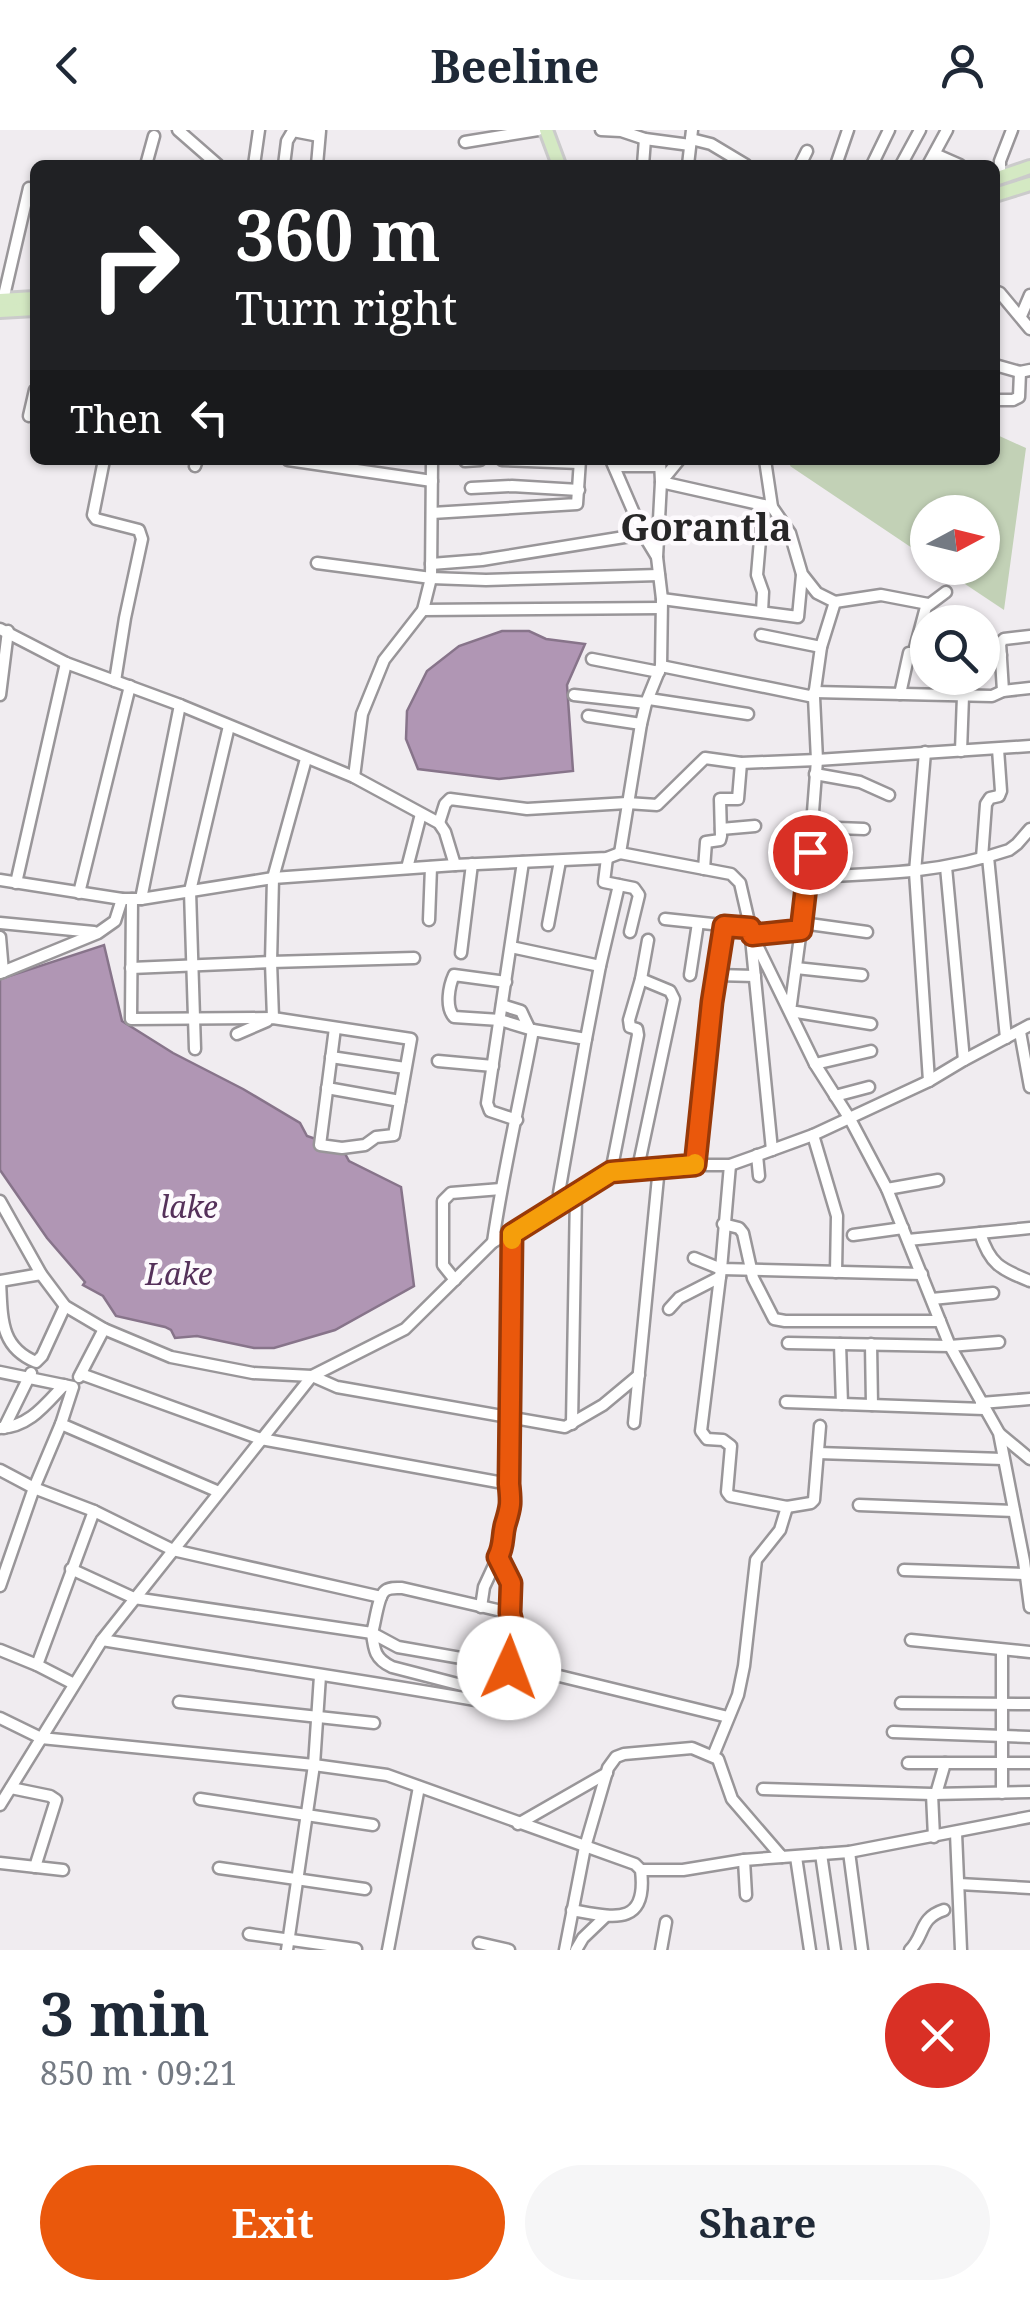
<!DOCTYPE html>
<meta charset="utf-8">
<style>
:root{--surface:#fff;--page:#f6f6f7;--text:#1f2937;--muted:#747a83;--accent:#ea580c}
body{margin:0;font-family:"Noto Serif",serif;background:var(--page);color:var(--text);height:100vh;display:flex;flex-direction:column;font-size:38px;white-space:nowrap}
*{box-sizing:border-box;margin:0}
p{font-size:32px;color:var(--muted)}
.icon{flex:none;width:55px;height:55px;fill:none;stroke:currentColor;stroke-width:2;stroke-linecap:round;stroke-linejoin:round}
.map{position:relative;height:1820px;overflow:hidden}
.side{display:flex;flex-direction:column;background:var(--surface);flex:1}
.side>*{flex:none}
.hud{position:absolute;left:30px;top:30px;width:970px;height:305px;border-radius:15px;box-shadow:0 2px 8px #0004;background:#202124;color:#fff;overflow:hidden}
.needle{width:65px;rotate:83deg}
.tools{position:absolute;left:910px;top:365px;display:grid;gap:20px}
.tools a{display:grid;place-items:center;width:90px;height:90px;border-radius:50%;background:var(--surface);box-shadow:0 2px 8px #0004;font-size:50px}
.pin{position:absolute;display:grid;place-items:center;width:85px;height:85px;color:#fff;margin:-42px;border:5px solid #fff;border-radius:50%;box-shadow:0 2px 10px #0007}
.me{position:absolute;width:110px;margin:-55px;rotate:2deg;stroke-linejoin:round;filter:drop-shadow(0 0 8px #0008)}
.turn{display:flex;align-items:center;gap:35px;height:210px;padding:0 40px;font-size:45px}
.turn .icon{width:130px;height:130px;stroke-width:2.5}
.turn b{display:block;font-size:70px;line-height:85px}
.then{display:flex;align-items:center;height:95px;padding:0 40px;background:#0003;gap:20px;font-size:38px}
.round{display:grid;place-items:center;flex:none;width:105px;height:105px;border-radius:52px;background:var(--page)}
.head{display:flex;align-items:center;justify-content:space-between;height:170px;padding:0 40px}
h1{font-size:60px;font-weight:700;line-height:75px}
.primary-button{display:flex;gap:20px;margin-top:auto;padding:20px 40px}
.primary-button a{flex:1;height:115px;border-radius:60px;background:var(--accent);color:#fff;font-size:40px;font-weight:700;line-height:115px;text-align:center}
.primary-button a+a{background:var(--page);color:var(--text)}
header{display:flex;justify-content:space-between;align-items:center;height:130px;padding:0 40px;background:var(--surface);font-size:45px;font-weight:700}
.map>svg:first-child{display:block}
.green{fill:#c2d1b6}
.water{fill:#b096b4;stroke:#87748a;stroke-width:2.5}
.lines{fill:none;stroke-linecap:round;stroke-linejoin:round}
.minor-casing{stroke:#999699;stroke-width:15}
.major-casing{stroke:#cbcbcb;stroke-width:18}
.minor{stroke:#fff;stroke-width:10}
.major{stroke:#d4e9c3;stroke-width:12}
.route-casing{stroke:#983908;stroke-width:25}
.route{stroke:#ea580c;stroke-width:18}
.slow{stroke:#f59e0b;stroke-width:18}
.labels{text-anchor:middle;stroke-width:9;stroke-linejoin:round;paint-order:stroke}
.water-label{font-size:30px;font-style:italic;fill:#55315a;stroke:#fdfafd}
.district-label{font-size:38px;font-weight:bold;fill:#272627;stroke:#fdfafd}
</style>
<header><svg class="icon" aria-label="back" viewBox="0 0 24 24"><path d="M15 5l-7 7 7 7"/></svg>Beeline<svg class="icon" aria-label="person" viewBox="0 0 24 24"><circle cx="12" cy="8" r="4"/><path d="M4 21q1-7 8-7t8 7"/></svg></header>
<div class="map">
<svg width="1030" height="1820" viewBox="0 0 1030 1820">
<rect width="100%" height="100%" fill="#f0ecf0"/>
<polygon class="green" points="995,304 1026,318 1004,480 941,438 982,438 982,382 928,382 927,428 790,336 792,330 995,330"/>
<g class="water">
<polygon points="502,501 529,501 546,509 585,514 567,555 573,641 499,649 418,639 406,609 407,581 427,541 459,516"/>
<polygon points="104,815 122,891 173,923 243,959 300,993 307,1006 342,1018 349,1031 401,1057 414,1156 335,1200 274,1218 254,1218 197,1206 175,1208 171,1200 165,1197 116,1186 103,1166 83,1155 85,1152 47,1108 0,1040 0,849"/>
</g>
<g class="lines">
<defs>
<g id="minor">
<polyline points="178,0 218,35"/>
<polyline points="601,0 621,1 645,9 690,15"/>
<polyline points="691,9 711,14 746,35"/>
<polyline points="465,12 538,0"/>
<polyline points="935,24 960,35"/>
<polyline points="146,35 154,6"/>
<polyline points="254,35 259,0"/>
<polyline points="284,35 287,11 293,1 319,6"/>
<polyline points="317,35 320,1"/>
<polyline points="643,35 645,9"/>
<polyline points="688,35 692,0"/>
<polyline points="800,35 807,21"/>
<polyline points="836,35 848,0"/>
<polyline points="872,35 889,0"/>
<polyline points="901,35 920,0"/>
<polyline points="928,35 947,0"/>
<polyline points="1000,47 1000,31 1012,0"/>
<polyline points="995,161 1000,163 1030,199"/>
<polyline points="3,170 29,58"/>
<polyline points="1021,186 1030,165"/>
<polyline points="995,235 1020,242 1030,240"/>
<polyline points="995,270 1013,270 1019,267 1020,242"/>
<polyline points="29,286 35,260"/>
<polyline points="104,330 93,385 96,389 139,400 142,409 125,488 115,551"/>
<polyline points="288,330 432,351"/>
<polyline points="502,330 579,333"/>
<polyline points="611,330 643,404 657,427 662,469 661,536 646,573 641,594 620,723 731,744 740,753 752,805 815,934 850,989 887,1059 950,1216 999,1303 1024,1431 1030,1477"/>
<polyline points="679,330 661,352 772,377"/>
<polyline points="765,330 772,377 790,403 802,444 817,463 835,472 821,517 814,567 817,630 808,747 790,881 871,894"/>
<polyline points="465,331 480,330"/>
<polyline points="195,336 197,330"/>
<polyline points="614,336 660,336"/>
<polyline points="471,358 512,356 579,360"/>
<polyline points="432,383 577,374 580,330"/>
<polyline points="657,427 661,352 660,330"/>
<polyline points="317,433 431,448 486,450 659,445"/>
<polyline points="431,434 482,430 643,404"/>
<polyline points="662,469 798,487 802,445"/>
<polyline points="835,472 881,465 928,474"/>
<polyline points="423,480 661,478"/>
<polyline points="762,482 763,462 757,445 763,375"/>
<polyline points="0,499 66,533 180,575 354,647 439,693 445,702 455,735"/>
<polyline points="761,505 821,517"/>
<polyline points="914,522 926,477 946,462"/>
<polyline points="982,525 1001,525"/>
<polyline points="592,529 659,542"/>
<polyline points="661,536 814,567"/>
<polyline points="1003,561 1000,513 1004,509 1030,506"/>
<polyline points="814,562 992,566 1003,561 1030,558"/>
<polyline points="900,564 909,523 928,522"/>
<polyline points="0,565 8,501"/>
<polyline points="574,565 646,573"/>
<polyline points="649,569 748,584"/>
<polyline points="588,586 641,594"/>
<polyline points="961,621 963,566"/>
<polyline points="925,622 915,742 929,951"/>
<polyline points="306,629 273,748 271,832 414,828"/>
<polyline points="815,644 860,652 889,665"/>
<polyline points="354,647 362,584 384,530 423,480 431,448 432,330"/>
<polyline points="439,693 445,674 450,669 527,679 627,673 657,675 705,628 741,633 817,630 1030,616"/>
<polyline points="811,697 864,699"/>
<polyline points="721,699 755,696"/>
<polyline points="988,727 1006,908"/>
<polyline points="607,728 604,752 634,758 639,765 630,802"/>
<polyline points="982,728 986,674 990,668 999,666 1001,661 998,619"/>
<polyline points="946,737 964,930"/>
<polyline points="407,738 421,684"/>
<polyline points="704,739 706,712 720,710 721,706 720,669 738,669 741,633"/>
<path d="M808,747C880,744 941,743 1009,720L1017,714L1030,699"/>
<polyline points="0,750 122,769 141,769 273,748 455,735 607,728 620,723"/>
<polyline points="16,753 66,533"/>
<polyline points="79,763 130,556"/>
<polyline points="132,769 131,889 273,888 411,909 394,1005 376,1007 365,1015 342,1018 320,1015 335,898"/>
<polyline points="141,769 180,575"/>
<polyline points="665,789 750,798 772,1020"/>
<polyline points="429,790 431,737"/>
<polyline points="0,793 94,802"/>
<polyline points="802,793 867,802"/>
<polyline points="548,795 560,731"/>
<polyline points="752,805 801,800"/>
<polyline points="0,807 3,842"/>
<polyline points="511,817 600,836"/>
<polyline points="461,823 472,734"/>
<polyline points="131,838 271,832 273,888"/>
<polyline points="796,838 862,845"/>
<polyline points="0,843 98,803 115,791 122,769"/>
<polyline points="690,845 698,793"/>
<polyline points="716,845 755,846"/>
<path d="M506,852L454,845C449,856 445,877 454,887L500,890L533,900"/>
<polyline points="502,875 521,881 529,898"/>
<polyline points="1020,902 1030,957"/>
<polyline points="237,904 267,891"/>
<polyline points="586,909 600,836 619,755"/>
<polyline points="195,919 190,761 229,596"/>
<polyline points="331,927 405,938"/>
<polyline points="438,931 493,936"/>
<polyline points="815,934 871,921"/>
<polyline points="327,958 400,971"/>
<polyline points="835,966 869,957"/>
<polyline points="517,990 490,981 487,973 523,732"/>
<polyline points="813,1005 837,1086 836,1142"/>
<polyline points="757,1025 759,1046"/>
<polyline points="695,1035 712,872 724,795"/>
<polyline points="730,1035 721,1139 701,1301 707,1309 723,1310 731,1316 727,1362 730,1366 787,1377 811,1373 814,1370 820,1296"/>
<polyline points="638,1038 674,869 670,861 641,849"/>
<polyline points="611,1042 638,905 637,899 630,897 629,890 641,849 648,810"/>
<polyline points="887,1059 938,1050"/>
<polyline points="0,1071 41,1144 65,1176 104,1199 171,1227 253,1243 312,1246 337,1257 565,1297 603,1275 639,1245"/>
<polyline points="723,1094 739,1098 743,1103 753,1148 774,1189 785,1191 940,1191"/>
<path d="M980,1103C990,1135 1001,1139 1030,1151"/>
<polyline points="853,1105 903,1098"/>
<polyline points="908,1110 1030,1098"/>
<path d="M493,1112C503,1041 520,971 533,900L586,909L559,1063L560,1075"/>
<polyline points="694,1128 721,1139 922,1144"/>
<polyline points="455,1150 443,1135 443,1071 451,1063 501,1059"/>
<path d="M0,1151C2,1189 0,1217 36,1232L42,1226L65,1176"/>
<polyline points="0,1151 41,1144"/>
<polyline points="932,1169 993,1163"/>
<polyline points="669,1179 679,1168 720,1147"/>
<polyline points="788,1213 950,1216 999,1212"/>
<polyline points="840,1214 842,1274"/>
<polyline points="871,1214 872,1275"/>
<polyline points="0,1242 73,1257 61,1294 219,1362"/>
<polyline points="81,1244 261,1309 509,1354 512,1103"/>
<polyline points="79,1247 104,1199"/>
<polyline points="786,1272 984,1279"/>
<polyline points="981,1273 1030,1269"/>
<polyline points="634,1293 659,1037"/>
<polyline points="61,1294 34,1358 94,1381 173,1420 381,1467"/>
<polyline points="572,1294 576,1064"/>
<path d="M0,1298C29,1297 45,1275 64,1255"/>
<polyline points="4,1298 31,1243"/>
<polyline points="1000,1304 1030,1329"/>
<polyline points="818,1323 1003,1329"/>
<polyline points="0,1340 34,1358 0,1456"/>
<polyline points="859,1375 1014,1381"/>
<path d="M71,1439L134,1468L372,1503C375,1494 378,1466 385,1461C389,1457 397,1458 402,1458L510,1483"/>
<polyline points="904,1440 1026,1444"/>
<polyline points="481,1477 484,1457 504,1414 504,1397 511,1376 509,1354"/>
<path d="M102,1510C236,1532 370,1551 504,1575L514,1501L510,1483L511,1453L498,1427"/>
<polyline points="911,1510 1030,1522"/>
<polyline points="0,1520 37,1535 74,1554"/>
<polyline points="37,1535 94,1381"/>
<path d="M504,1566L392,1537C375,1529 374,1520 372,1503L398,1517L547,1543L728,1587"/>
<polyline points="179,1572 374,1593"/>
<polyline points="901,1573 1030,1574"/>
<path d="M0,1588L41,1608L314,1635L387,1645L635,1734L641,1740C648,1798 612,1787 572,1780"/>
<polyline points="893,1602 1030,1607"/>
<polyline points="713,1626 738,1565 744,1536 756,1430 780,1400 787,1377"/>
<polyline points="908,1633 1030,1633"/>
<polyline points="11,1658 50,1666 56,1670 35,1737"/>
<polyline points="763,1659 932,1664 1030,1662"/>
<polyline points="1002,1663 1002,1521"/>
<polyline points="932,1664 934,1707"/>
<polyline points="936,1664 945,1633"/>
<polyline points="200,1669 373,1695"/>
<polyline points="0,1675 102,1510 312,1246 405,1199 493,1112 560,1075 611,1042 695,1035 730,1035 772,1020 813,1005 929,951 964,930 1030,895"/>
<polyline points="518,1694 607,1643"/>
<polyline points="956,1703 961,1820"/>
<polyline points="849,1722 862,1820"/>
<polyline points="821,1724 835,1820"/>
<polyline points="796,1727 810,1820"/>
<polyline points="0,1733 63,1740"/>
<polyline points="219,1738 365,1759"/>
<polyline points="641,1740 683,1740 744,1730"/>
<polyline points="959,1754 1030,1758"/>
<polyline points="746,1765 744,1730 782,1727"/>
<polyline points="249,1804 356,1819"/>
<polyline points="479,1813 509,1820"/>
<polyline points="287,1820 314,1635 320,1546"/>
<polyline points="388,1820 419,1657"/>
<polyline points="565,1820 585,1717 608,1638 616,1627 624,1624 692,1618 718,1629 732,1669 782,1727 849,1722 1030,1687"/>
<polyline points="576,1820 583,1808 606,1786"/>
<polyline points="661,1820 666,1792"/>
<path d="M910,1820C925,1805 919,1788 944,1780"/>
</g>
<g id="major">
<polyline points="546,0 559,35"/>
<polyline points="995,49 1030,37"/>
<polyline points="995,65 1030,54"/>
<polyline points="0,170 35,168"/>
<polyline points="0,181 35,179"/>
</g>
</defs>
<use href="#minor" class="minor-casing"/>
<use href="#major" class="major-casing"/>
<use href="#minor" class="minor"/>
<use href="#major" class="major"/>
</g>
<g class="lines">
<defs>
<path id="route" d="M509,1538L514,1501L510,1483L511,1453L498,1427C504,1416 502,1407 505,1395C511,1376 511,1373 509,1354L512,1104L611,1042L695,1035L712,872L724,796L750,798L752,805L801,800L810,722"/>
</defs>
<use href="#route" class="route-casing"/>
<use href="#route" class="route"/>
<polyline class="slow" points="512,1110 512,1104 611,1042 695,1035 695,1033"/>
</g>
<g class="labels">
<g class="water-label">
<text x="189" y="1088">lake</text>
<text x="179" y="1155">Lake</text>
</g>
<g class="district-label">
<text x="706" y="411">Gorantla</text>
</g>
</g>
</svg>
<div class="tools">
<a><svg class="needle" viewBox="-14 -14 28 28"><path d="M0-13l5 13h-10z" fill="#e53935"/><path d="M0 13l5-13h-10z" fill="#747a83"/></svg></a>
<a><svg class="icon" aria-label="search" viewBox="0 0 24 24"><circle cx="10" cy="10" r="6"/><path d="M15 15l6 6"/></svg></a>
</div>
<div class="pin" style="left:810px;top:722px;background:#d93025"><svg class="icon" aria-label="arrive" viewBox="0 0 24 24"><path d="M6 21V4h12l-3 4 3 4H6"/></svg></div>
<svg class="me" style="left:509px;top:1538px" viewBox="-20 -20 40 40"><circle r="19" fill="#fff"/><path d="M0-13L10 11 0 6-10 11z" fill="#ea580c"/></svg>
<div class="hud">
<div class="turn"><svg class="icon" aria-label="right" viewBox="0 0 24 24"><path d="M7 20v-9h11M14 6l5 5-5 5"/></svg><div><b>360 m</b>Turn right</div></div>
<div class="then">Then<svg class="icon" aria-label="left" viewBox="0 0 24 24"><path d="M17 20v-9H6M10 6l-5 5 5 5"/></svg></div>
</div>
</div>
<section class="side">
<div class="head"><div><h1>3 min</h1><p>850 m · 09:21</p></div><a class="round" style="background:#d93025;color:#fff"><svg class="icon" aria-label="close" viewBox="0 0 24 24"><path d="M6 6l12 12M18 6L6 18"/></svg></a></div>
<div class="primary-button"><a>Exit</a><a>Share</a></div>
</section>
